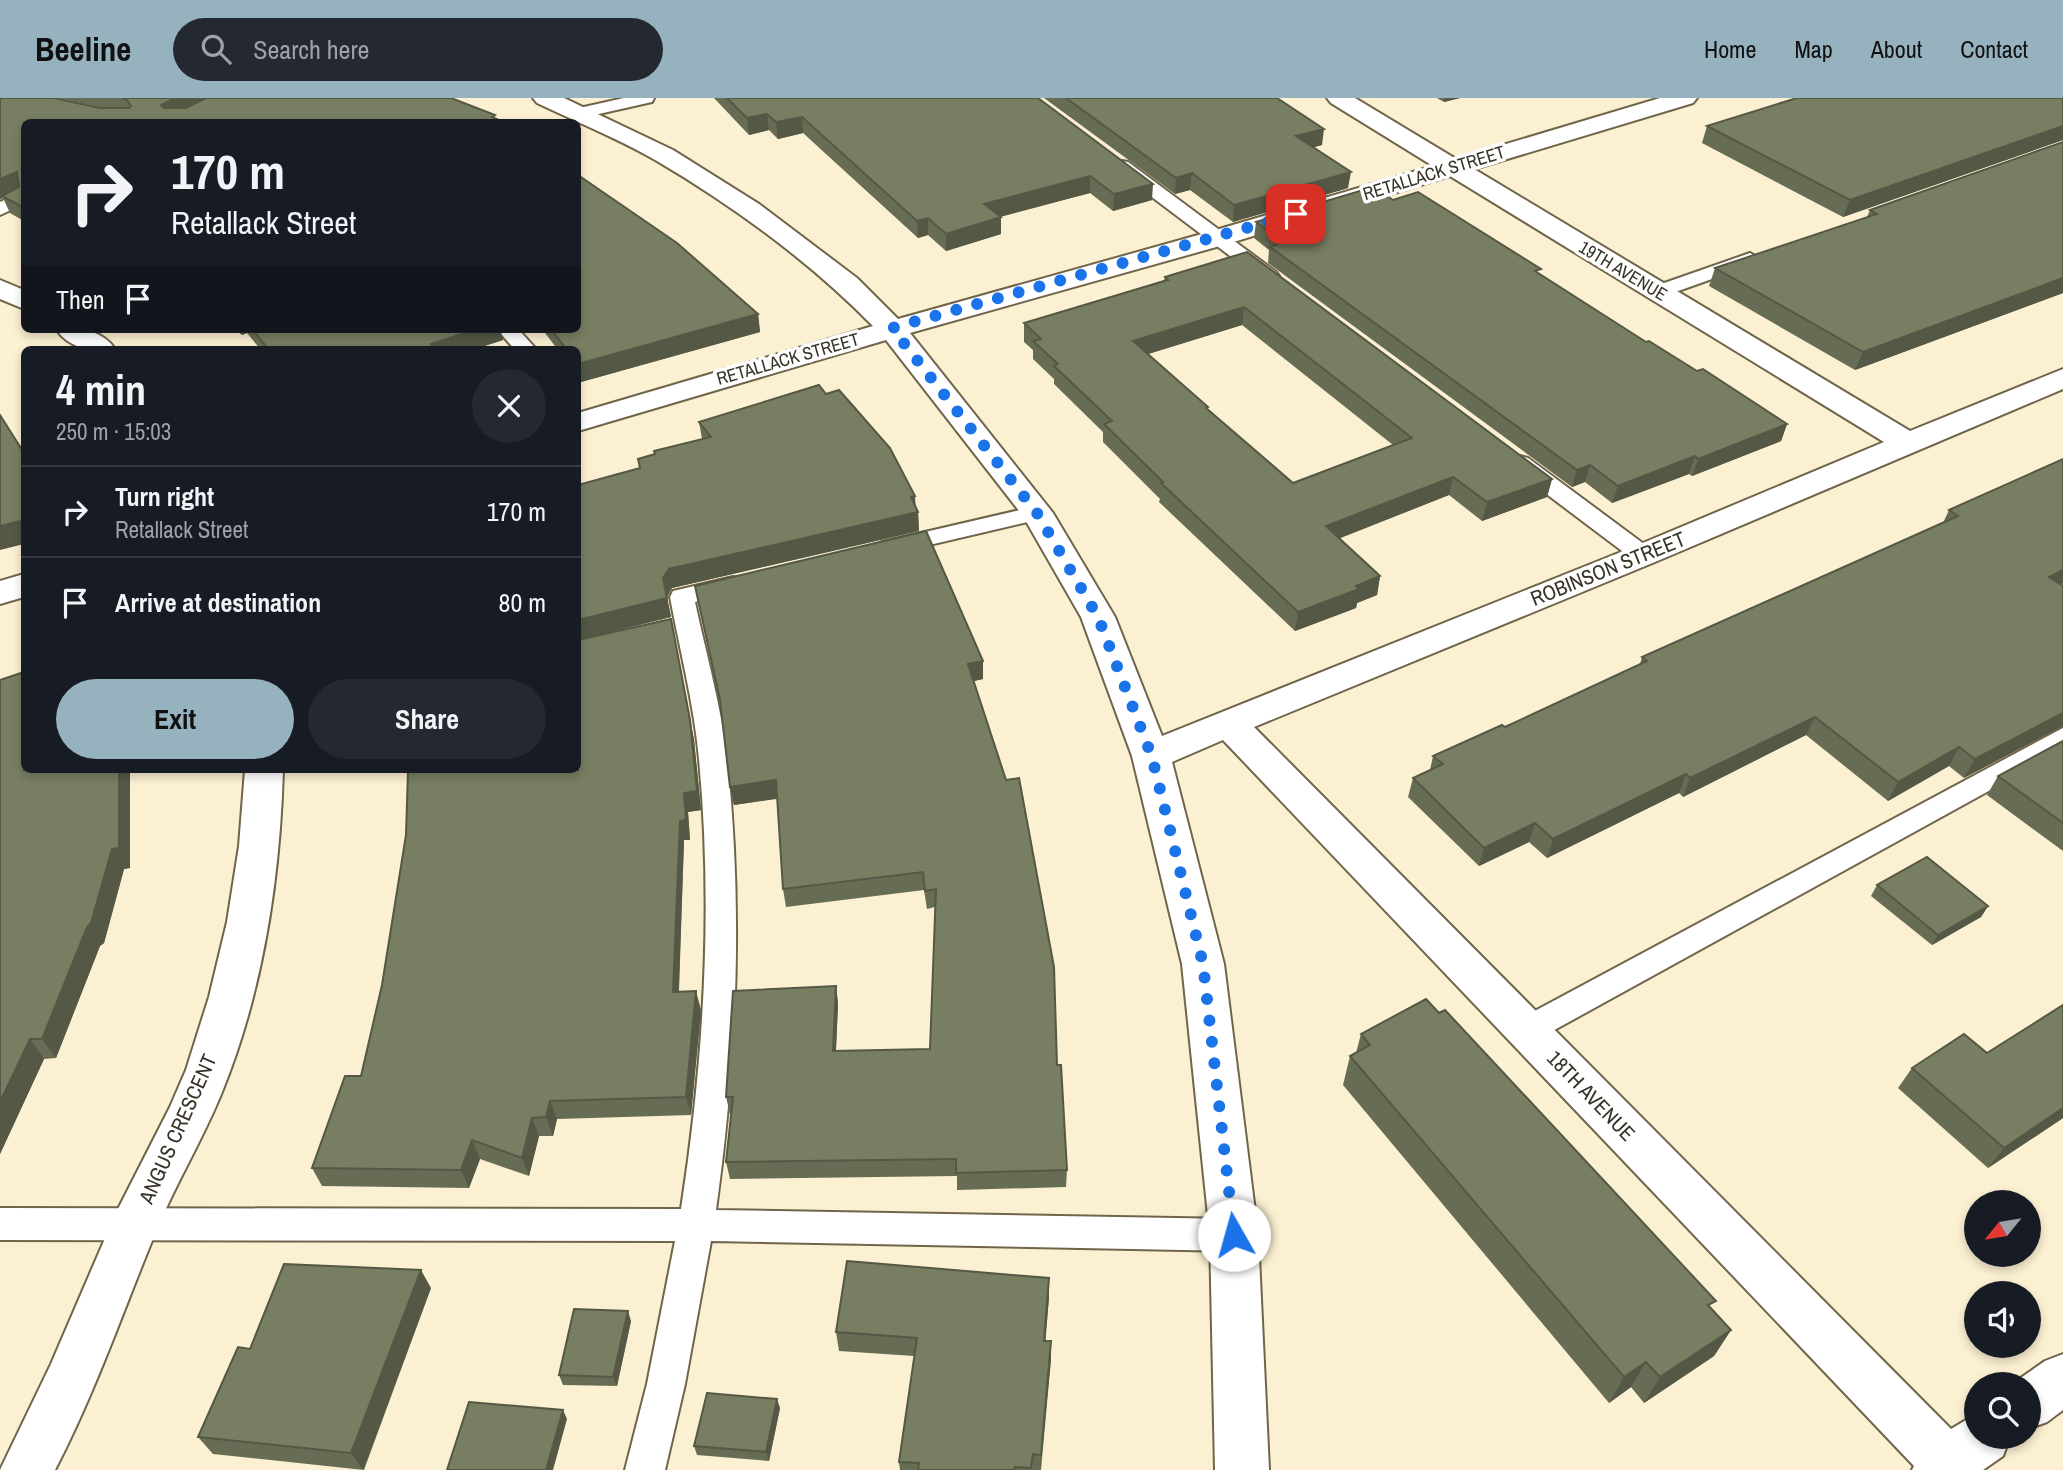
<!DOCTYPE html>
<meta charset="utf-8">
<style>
:root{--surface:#171b24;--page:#242831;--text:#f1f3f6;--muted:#9ea1a6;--line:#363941;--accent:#97b2bf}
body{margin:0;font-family:"Archivo Narrow",sans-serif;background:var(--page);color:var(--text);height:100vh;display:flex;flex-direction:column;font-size:26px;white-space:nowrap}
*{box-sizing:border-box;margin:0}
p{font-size:23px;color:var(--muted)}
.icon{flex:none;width:38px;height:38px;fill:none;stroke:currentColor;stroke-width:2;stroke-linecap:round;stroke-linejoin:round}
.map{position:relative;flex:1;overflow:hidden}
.side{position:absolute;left:21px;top:248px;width:560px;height:427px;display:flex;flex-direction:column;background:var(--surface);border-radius:10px;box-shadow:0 4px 10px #0003}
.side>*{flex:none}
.top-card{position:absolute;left:21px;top:21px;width:560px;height:214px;border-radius:10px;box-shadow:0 4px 10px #0003;background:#171b24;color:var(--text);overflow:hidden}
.needle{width:46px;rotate:240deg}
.tools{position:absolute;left:1964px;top:1092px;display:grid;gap:14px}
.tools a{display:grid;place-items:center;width:77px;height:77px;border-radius:50%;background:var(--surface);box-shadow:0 4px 10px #0003;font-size:35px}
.pin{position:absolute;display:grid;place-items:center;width:60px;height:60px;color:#fff;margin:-30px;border-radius:14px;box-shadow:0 4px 10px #0006}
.me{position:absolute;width:77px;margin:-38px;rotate:353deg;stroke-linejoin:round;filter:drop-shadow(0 0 5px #0008)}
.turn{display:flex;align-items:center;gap:24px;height:147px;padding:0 35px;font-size:32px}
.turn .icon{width:91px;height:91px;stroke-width:2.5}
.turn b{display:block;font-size:49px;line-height:60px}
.then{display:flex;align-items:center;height:66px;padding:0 35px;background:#0003;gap:14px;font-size:26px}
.round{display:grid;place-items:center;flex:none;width:74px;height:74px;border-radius:37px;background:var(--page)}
.head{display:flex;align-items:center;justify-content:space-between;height:119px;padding:0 35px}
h1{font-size:42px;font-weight:800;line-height:52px}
.action{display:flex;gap:14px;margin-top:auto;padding:14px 35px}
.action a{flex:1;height:80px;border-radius:42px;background:var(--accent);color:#111;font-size:28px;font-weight:800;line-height:80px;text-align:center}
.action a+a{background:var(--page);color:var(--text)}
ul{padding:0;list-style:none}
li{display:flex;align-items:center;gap:21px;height:91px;padding:0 35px;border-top:2px solid var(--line)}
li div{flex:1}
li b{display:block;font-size:26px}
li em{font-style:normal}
header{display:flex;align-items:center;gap:42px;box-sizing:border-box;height:98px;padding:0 35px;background:var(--accent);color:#111}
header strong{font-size:33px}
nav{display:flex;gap:38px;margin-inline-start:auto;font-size:24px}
.search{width:490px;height:63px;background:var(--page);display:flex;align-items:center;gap:18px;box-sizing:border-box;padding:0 24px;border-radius:38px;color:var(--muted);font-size:26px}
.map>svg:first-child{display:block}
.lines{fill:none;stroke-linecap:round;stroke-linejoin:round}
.lane-casing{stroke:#70654b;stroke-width:4}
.street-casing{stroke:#70654b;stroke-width:4}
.lane{fill:#fff;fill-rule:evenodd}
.street{fill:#fff;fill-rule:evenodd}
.wall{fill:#676c54;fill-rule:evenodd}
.shaded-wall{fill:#545845}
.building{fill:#787e62;stroke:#545845;stroke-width:2;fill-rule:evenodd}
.route{stroke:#1a73e8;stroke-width:12;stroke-dasharray:0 21.6}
.labels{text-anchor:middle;stroke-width:7;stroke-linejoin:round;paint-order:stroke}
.far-street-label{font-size:18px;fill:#383328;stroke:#fefefe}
.street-label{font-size:21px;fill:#383328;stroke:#fefefe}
</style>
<header>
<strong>Beeline</strong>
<div class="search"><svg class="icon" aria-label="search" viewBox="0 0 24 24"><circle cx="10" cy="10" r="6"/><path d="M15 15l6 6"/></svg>Search here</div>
<nav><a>Home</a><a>Map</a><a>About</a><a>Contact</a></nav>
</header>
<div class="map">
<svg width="2063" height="1372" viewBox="0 0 2063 1372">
<rect width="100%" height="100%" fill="#fcf0d2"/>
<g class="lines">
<defs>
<g id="lane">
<polygon points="624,0 654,0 652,4 581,20 572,15 575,11"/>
<polygon points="1122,63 1128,64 1276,174 1279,178 1276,182 1262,182 1116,72 1113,68 1116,64"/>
<polygon points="24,93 24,106 0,117 0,104"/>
<polygon points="1750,155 1760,161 1757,165 1664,198 1650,198 1647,194 1650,190"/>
<polygon points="497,231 518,231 537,252 515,252"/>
<polygon points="1520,358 1528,360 1652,452 1655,457 1652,462 1643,465 1634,462 1512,370 1509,365 1512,360"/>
<polygon points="1037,408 1045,410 1049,415 1045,420 891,456 882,454 879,449 882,444"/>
<path d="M733,479L742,481L745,487L742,493L695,504C706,556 721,607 727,660C743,810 737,962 716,1112L1234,1121L1246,1126L1252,1137L1246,1148L1234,1153L711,1143L685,1286L665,1372H625L647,1286L675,1143L0,1142V1110L681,1111C704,962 713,811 699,661C694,606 680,553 670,499L673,493Z"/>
<polygon points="2063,630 2063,652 1538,941 1527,945 1516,941 1511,932 1516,923"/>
</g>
<g id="street">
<path d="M533,0H564L673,52L759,106L857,180L898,221L1209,134L1433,68L1331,5L1327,0H1355L1456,61L1660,0H1697L1693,5L1474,71L1910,333L2063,271V291L1655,464L1254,629L1951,1331L1976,1316V1339H2010L2003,1358L1983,1372H1912L1914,1368L1223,642L1172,664L1224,866L1258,1137L1269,1372H1215L1210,1137L1182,866L1132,658L1081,519L1023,418L886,242L578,333V315L873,228C809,163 735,109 657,63C619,41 577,24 537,5ZM1450,78L1884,344L1631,450L1162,638L1115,519L1053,415L910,235L1227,146Z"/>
<polygon points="0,182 24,192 24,211 0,201"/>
<path d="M56,231C79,231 101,230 116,252C93,252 71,253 56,231Z"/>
<polygon points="24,476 24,499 0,506 0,483"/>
<path d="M245,672H283C280,780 263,893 222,994C203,1041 176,1085 156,1133C123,1213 95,1295 55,1372H0L51,1266L116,1115L170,1009L186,972L209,899L227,824L239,748Z"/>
<polygon points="2063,1256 2063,1312 2047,1324 2028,1331 2028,1286 2012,1286 2045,1263"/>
</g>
</defs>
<use href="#lane" class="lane-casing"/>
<use href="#street" class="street-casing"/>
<use href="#lane" class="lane"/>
<use href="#street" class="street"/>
</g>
<g class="wall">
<polygon points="0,0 54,0 100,10 102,10 58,0 451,0 495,17 495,20 499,22 500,24 24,24 24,123 10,115 3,100 0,101"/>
<polygon points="714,0 1038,0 1152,102 1113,113 1090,95 1000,118 1001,136 946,153 928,137 918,140 803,35 778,41 769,32 749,37"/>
<polygon points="1044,0 1277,0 1322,47 1313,49 1348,90 1233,124 1190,92 1175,96"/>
<polygon points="1437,0 1460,0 1444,4"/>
<polygon points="2063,0 2063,42 1843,119 1702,45 1707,28"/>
<polygon points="2063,44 2063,195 1855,272 1709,188 1715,170 1867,119 1870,112"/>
<polygon points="1393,102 1540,176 1646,244 1787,326 1781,343 1692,378 1689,376 1612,405 1585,384 1572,389 1268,165 1269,152 1254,140 1256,124"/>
<path d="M1247,154L1552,381L1547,399L1482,423L1449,397L1339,440L1380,478L1377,497L1357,505L1356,510L1295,533L1159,404L1160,401L1103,344V334L1054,286V281L1033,261V252L1024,244V225L1164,182L1165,179ZM1242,227L1393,347L1293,385L1208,311L1148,256Z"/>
<polygon points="758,216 760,234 581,284 578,278 578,252 558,252 542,231 578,231"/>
<polygon points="234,231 500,231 503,242 472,252 261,252 247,235 242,237"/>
<polygon points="699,324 916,409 918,414 919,433 672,490 667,499 671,519 595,538 675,540 694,642 701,712 688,714 690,742 684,742 679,893 701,912 691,1017 557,1021 553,1038 539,1038 529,1078 480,1061 469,1090 322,1088 312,1070 361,978 382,887 406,737 640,370 702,341"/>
<polygon points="2063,361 2063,485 2061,487 2063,628 1964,680 1949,668 1888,703 1806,637 1683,699 1679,695 1547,760 1529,744 1479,768 1408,699 1413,680 1430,672 1433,658 1505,629 1640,566 1642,559 1943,425 1949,412"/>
<polygon points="695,488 983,581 974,583 1057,967 1067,1072 1066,1089 957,1092 957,1078 730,1081 726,1064 731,1016 730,1016 726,999 836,888 838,906 836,953 930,951 935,809 927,811 924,792 786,809 783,791 777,701 734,707 730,689 721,609"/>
<polygon points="0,582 24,672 130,672 130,770 124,771 104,845 100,848 56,960 44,961 0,1056"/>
<polygon points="2063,643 2063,753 1987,697 1998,678"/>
<polygon points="1877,787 1988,808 1981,819 1932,847 1871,798"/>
<polygon points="2063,907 2063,1020 1988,1070 1898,990 1912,970 1987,955"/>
<polygon points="1361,936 1711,1210 1731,1232 1714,1258 1644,1305 1631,1289 1609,1305 1343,987 1350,958 1356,955"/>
<polygon points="431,1190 364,1372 213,1356 198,1339 250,1251"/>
<polygon points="1049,1199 1045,1243 1051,1243 1051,1261 1041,1372 900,1372 899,1364 914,1258 839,1253 836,1234"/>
<polygon points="631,1223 617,1288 563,1287 559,1277"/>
<polygon points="780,1310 769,1363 697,1357 694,1348"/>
</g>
<g class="shaded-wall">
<polygon points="175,0 211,0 167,23 161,7"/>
<polygon points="1445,0 1460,0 1444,4"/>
<polygon points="767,16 769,32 749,37 747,20"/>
<polygon points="802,19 803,35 778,41 776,24"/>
<polygon points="2063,28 2063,42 1843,119 1850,102"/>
<polygon points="1324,31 1322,47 1294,55 1296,38"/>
<polygon points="17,74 24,90 2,98 3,100 0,101 0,81"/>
<polygon points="1351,74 1348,90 1233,124 1234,107"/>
<polygon points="1192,75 1190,92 1175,96 1176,80"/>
<polygon points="1090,78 1090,95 985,123 984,106"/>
<polygon points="1153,86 1152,102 1113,113 1114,96"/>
<polygon points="1001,119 1001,136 946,153 946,136"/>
<polygon points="928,120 928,137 918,140 917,123"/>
<polygon points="2063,180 2063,195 1855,272 1863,254"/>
<polygon points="1244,209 1242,227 1132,261 1133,243"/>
<polygon points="758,216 760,234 581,284 578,266"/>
<polygon points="240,231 246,231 247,235 242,237"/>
<polygon points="477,231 500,231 503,242 472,252 432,252 431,246"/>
<polygon points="524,231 537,231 525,235"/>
<polygon points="1787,326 1781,343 1692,378 1698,361"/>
<polygon points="1695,358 1689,376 1612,405 1618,388"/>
<polygon points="1590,367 1585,384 1572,389 1577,372"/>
<polygon points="1453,379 1449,397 1323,447 1326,428"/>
<polygon points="1552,381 1547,399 1482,423 1487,404"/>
<polygon points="915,398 916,414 918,414 919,433 672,490 667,499 671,519 578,542 578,522 663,480 669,471"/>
<polygon points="24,422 24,446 0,452 0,428"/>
<polygon points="2063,472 2063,485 2038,498 2049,479"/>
<polygon points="1380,478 1377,497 1357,505 1356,510 1295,533 1298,514"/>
<polygon points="671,521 694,642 701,712 688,714 690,742 684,742 678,913 673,894"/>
<polygon points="983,563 983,581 969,584 968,566"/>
<polygon points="2063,615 2063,628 1964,680 1975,661"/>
<polygon points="1815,619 1806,637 1683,699 1690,680"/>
<polygon points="1959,649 1949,668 1888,703 1898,684"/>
<polygon points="119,672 130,672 130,770 124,771 104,845 100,848 56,960 42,941 112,751"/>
<polygon points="1686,676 1679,695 1547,760 1553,741"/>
<polygon points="776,682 779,700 734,707 730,689"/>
<polygon points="1535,725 1529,744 1479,768 1484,750"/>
<polygon points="1988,808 1981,819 1932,847 1938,837"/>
<polygon points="836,888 838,906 835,970 833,953"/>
<polygon points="696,893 701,912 691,1017 686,999"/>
<polygon points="30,941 44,961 0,1056 0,1004"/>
<polygon points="550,1003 557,1021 553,1038 546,1019"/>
<polygon points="2063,1010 2063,1020 1988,1070 2004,1050"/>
<polygon points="532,1020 539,1038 529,1078 522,1060"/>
<polygon points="472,1042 480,1061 469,1090 461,1072"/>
<polygon points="421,1172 431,1190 363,1372 351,1355"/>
<polygon points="1049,1180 1049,1199 1044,1261 1044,1243"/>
<polygon points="628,1213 631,1223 617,1288 613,1279"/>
<polygon points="1731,1232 1714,1258 1644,1305 1660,1279"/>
<polygon points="1051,1243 1051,1261 1040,1372 1041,1357"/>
<polygon points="1646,1264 1631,1289 1609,1305 1624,1279"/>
<polygon points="777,1301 780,1310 769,1363 766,1354"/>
<polygon points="563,1312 567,1321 553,1372 546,1372"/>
</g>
<g class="building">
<polygon points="0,0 54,0 100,10 129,10 131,8 126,1 121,0 175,0 161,7 164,10 186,10 206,0 451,0 495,17 492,19 499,22 492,24 24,24 24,110 2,98 19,89 17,74 0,81"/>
<polygon points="727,0 1038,0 1153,86 1114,96 1090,78 984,106 1001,119 946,136 928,120 917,123 802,19 776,24 767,16 747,20"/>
<polygon points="1066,0 1277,0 1324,31 1296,38 1351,74 1234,107 1192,75 1176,80"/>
<polygon points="1797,0 2063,0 2063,28 1850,102 1707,28"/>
<polygon points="2063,44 2063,180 1863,254 1715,170 1877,116 1870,112"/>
<polygon points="578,77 677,145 758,216 578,266 578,252 567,252 551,231 578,231"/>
<polygon points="1373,89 1393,102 1418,94 1541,171 1535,173 1646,244 1649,243 1697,273 1703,271 1787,326 1698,361 1695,358 1618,388 1590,367 1577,372 1270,149 1283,144 1256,124"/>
<path d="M1247,154L1552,381L1487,404L1453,379L1326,428L1380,478L1356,488L1359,491L1298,514L1161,385L1163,384L1104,326L1112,323L1054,268L1058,266L1033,243L1041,241L1024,225L1168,182L1165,179ZM1244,209L1412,340L1293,385L1206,310L1208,309L1133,243Z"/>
<polygon points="252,231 477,231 431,246 435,252 269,252"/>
<polygon points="819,287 826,296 839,292 890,350 915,398 911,399 918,414 669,471 663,480 667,500 578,522 578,387 640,370 638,361 655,356 654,353 711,339 699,324"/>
<polygon points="0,317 24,355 24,422 0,428"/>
<polygon points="2063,361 2063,472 2049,479 2063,488 2063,615 1975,661 1959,649 1898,684 1815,619 1690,680 1686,676 1553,741 1535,725 1484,750 1413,680 1443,666 1433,658 1502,627 1505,629 1647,563 1642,559 1958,418 1949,412"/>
<polygon points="926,433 983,563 968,566 1006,682 1019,680 1054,869 1057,967 1061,967 1067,1072 956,1075 956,1061 726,1064 733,999 726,999 733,893 836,888 833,953 930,951 936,791 925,793 923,774 783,791 776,682 730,689 720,602 695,488"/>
<polygon points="671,521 690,622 697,693 684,695 686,722 680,723 673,894 696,893 686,999 550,1003 546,1019 532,1020 522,1060 472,1042 461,1072 312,1070 345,978 361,978 382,887 406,737 408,672 578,672 578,542"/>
<polygon points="24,574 24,672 119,672 119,750 112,751 91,825 87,829 42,941 30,941 0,1004 0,582"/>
<polygon points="2063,643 2063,725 1998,678"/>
<polygon points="1927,759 1988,808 1938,837 1877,787"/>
<polygon points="1426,901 1439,915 1445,912 1716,1203 1708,1207 1731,1232 1660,1279 1646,1264 1624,1279 1350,958 1370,947 1361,936"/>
<polygon points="2063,907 2063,1010 2004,1050 1912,970 1964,936 1987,955"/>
<polygon points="847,1163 1049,1180 1044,1243 1051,1243 1041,1357 1033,1356 1031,1370 1015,1369 1014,1372 918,1372 919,1365 899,1364 917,1240 836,1234"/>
<polygon points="284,1166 421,1172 351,1355 198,1339 238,1249 250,1251"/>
<polygon points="574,1211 628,1213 613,1279 559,1277"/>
<polygon points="707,1295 777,1301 766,1354 694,1348"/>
<polygon points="469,1304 563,1312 546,1372 447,1372"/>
</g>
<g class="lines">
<polyline class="route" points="1234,1137 1203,866 1152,659 1098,519 1037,415 892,230 1296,116"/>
</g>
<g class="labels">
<g class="far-street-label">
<text transform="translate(1434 75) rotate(-17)" y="6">RETALLACK STREET</text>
<text transform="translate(1623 173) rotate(31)" y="6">19TH AVENUE</text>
<text transform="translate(788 261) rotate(-16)" y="6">RETALLACK STREET</text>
</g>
<g class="street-label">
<text transform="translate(1608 471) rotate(-22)" y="7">ROBINSON STREET</text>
<text transform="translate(1591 998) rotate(46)" y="7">18TH AVENUE</text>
<text transform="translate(178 1031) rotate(-66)" y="7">ANGUS CRESCENT</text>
</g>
</g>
</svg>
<div class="tools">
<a><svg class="needle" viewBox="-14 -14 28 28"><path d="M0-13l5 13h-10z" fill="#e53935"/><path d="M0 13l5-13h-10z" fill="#9ea1a6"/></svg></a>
<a><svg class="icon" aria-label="sound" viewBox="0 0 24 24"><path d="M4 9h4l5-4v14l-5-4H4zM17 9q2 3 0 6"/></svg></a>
<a><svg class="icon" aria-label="search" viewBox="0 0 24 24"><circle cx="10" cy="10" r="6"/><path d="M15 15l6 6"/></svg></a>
</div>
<div class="pin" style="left:1296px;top:116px;background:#d93025"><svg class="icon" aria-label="arrive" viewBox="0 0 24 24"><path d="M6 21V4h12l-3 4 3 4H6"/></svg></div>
<svg class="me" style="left:1234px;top:1137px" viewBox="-20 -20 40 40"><circle r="19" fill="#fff"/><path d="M0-13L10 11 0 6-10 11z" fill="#1a73e8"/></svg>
<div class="top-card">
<div class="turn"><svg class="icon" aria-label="right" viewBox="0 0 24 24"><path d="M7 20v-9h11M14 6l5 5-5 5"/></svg><div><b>170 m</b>Retallack Street</div></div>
<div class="then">Then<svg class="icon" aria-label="arrive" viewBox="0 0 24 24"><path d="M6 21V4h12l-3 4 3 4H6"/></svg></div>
</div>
<section class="side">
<div class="head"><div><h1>4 min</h1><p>250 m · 15:03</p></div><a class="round"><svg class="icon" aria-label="close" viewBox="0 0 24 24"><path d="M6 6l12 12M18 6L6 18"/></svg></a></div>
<ul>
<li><svg class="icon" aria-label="right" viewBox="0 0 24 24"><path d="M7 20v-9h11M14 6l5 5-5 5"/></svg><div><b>Turn right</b><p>Retallack Street</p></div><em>170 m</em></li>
<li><svg class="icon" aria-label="arrive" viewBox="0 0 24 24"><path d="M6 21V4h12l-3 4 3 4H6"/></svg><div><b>Arrive at destination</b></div><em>80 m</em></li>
</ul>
<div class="action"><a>Exit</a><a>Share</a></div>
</section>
</div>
